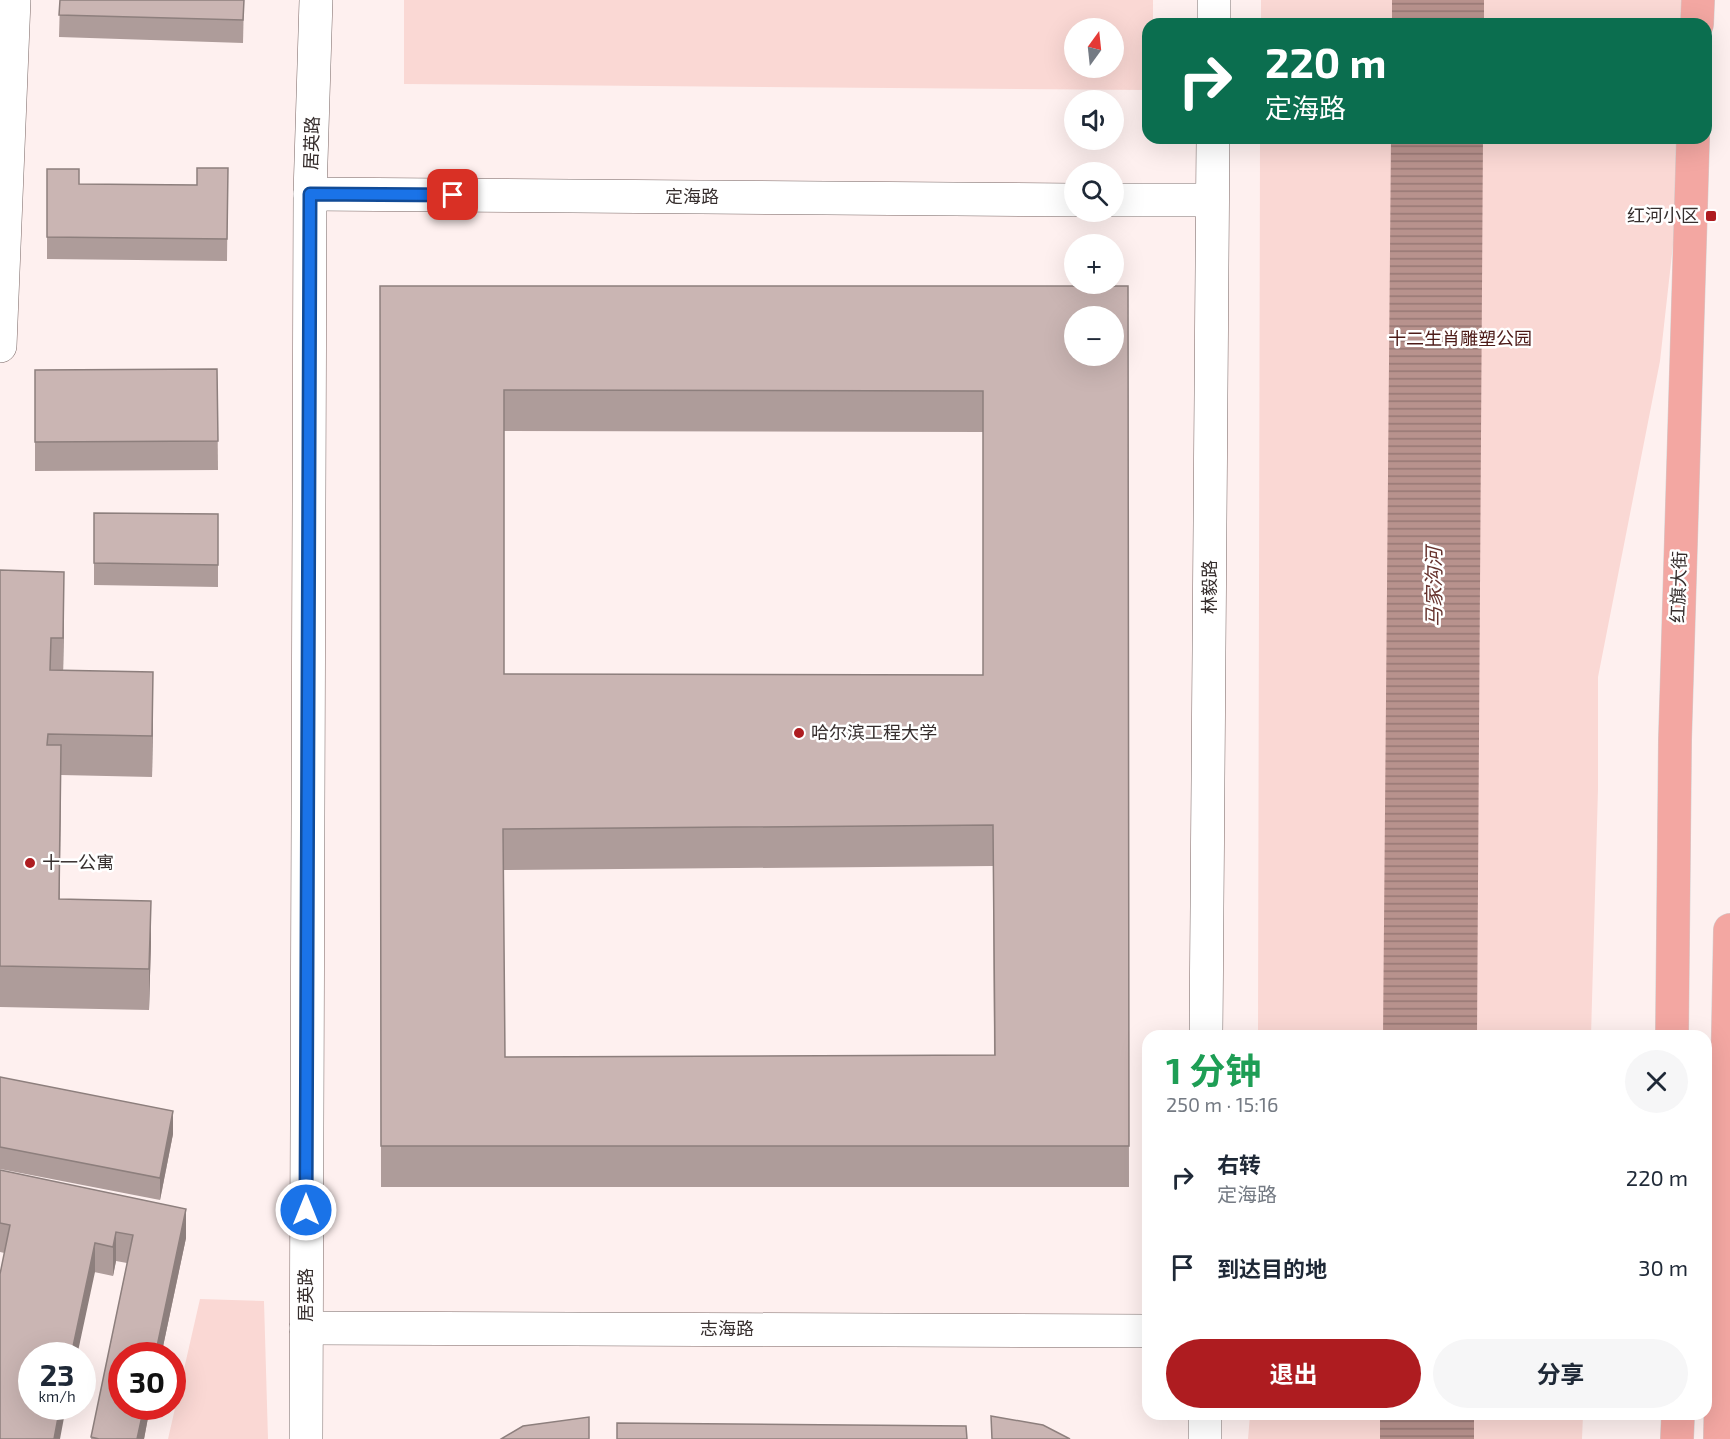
<!DOCTYPE html>
<html lang="zh">
<meta charset="utf-8">
<style>
:root{--surface:#fff;--page:#f6f6f7;--text:#1f2937;--muted:#747a83;--accent:#ae1c20}
body{margin:0;font-family:"Exo 2","Noto Sans SC",sans-serif;background:var(--page);color:var(--text);height:100vh;display:flex;flex-direction:column;font-size:22px;white-space:nowrap}
*{box-sizing:border-box;margin:0}
p{font-size:20px;color:var(--muted)}
.icon{flex:none;width:33px;height:33px;fill:none;stroke:currentColor;stroke-width:2;stroke-linecap:round;stroke-linejoin:round}
.map{position:relative;flex:1;overflow:hidden}
.panel{position:absolute;left:1142px;top:1030px;width:570px;height:390px;display:flex;flex-direction:column;background:var(--surface);border-radius:18px;box-shadow:0 6px 24px #0002}
.panel>*{flex:none}
.guide{position:absolute;left:1142px;top:18px;width:570px;height:126px;border-radius:18px;box-shadow:0 6px 24px #0002;background:#0b6e4f;color:#fff;overflow:hidden}
.needle{width:39px;rotate:15deg}
.tools{position:absolute;left:1064px;top:18px;display:grid;gap:12px}
.tools a{display:grid;place-items:center;width:60px;height:60px;border-radius:50%;background:var(--surface);box-shadow:0 6px 24px #0002;font-size:30px}
.speed{position:absolute;left:18px;top:1342px;display:flex;gap:12px;font-size:30px;font-weight:700;text-align:center}
.speed>*{display:grid;place-content:center;width:78px;height:78px;border-radius:50%;background:var(--surface);box-shadow:0 6px 24px #0002;line-height:1}
.speed small{font-size:15px;font-weight:400}
.speed .limit{border:9px solid #d22;background:#fff;color:#111}
.pin{position:absolute;display:grid;place-items:center;width:51px;height:51px;color:#fff;margin:-26px;border-radius:12px;box-shadow:0 3px 9px #0006}
.me{position:absolute;width:66px;margin:-33px;rotate:0deg;stroke-linejoin:round;filter:drop-shadow(0 0 4px #0008)}
.turn{display:flex;align-items:center;gap:21px;height:126px;padding:0 24px;font-size:27px}
.turn .icon{width:78px;height:78px;stroke-width:2.5}
.turn b{display:block;font-size:42px;line-height:51px}
.round{display:grid;place-items:center;flex:none;width:63px;height:63px;border-radius:32px;background:var(--page)}
.overview{display:flex;align-items:center;justify-content:space-between;height:102px;padding:0 24px}
h1{font-size:36px;font-weight:700;line-height:45px;color:#1e9e55}
.primary-button{display:flex;gap:12px;margin-top:auto;padding:12px 24px}
.primary-button a{flex:1;height:69px;border-radius:36px;background:var(--accent);color:#fff;font-size:24px;font-weight:700;line-height:69px;text-align:center}
.primary-button a+a{background:var(--page);color:var(--text)}
ul{padding:0;list-style:none}
li{display:flex;align-items:center;gap:18px;height:90px;padding:0 24px}
li div{flex:1}
li b{display:block;font-size:22px}
li em{font-style:normal}
.map>svg:first-child{display:block}
.green{fill:#fad8d4;fill-rule:evenodd}
.water{fill:url(#water-rules)}
.lines{fill:none;stroke-linecap:round;stroke-linejoin:round}
.minor-casing{stroke:#796664;stroke-width:34}
.major-casing{stroke:#d3d1d1;stroke-width:34}
.minor{stroke:#fff;stroke-width:33}
.major{stroke:#f3a7a2;stroke-width:33}
.wall{fill:#ae9c9a;fill-rule:evenodd}
.shaded-wall{fill:#8d7f7d}
.building{fill:#cab5b3;stroke:#8d7f7d;stroke-width:1.5;fill-rule:evenodd}
.route-casing{stroke:#114b97;stroke-width:15}
.route{stroke:#1a73e8;stroke-width:10}
.poi-dot{fill:#ae1c20;stroke:#fff;stroke-width:2}
.labels{text-anchor:middle;stroke-width:5;stroke-linejoin:round;paint-order:stroke}
.street-label{font-size:18px;fill:#362e2d;stroke:#fff}
.poi-label{font-size:18px;fill:#362e2d;stroke:#fff;text-anchor:start}
.park-label{font-size:18px;fill:#4d1b18;stroke:#fff}
.water-label{font-size:20px;font-style:italic;fill:#67332e;stroke:#fff}
</style>
<div class="map">
<svg width="1730" height="1439" viewBox="0 0 1730 1439">
<defs>
<pattern id="water-rules" width="6" height="5" patternUnits="userSpaceOnUse" patternTransform="scale(1.5)"><rect width="6" height="5" fill="#b8928d"/><path d="M0 2.5h6" fill="none" stroke="#967874"/></pattern>
</defs>
<rect width="100%" height="100%" fill="#fef0ef"/>
<g class="green">
<path d="M404,0H1153V24H1148L1147,90L404,84ZM1074,28H1113V68H1074Z"/>
<polygon points="1261,0 1699,0 1698,24 1261,24"/>
<polygon points="1260,138 1685,138 1660,361 1598,677 1598,789 1591,1036 1258,1036"/>
<polygon points="200,1299 264,1301 268,1439 168,1439"/>
<polygon points="1250,1415 1583,1415 1582,1439 1248,1439"/>
</g>
<g class="water">
<rect x="1392" y="0" width="92" height="24"/>
<polygon points="1391,138 1483,138 1477,1036 1383,1036"/>
<rect x="1380" y="1415" width="94" height="24"/>
</g>
<g class="lines">
<defs>
<g id="minor">
<polyline points="1214,24 1214,0"/>
<polyline points="310,194 1074,200"/>
<polyline points="1113,200 1212,200"/>
<polyline points="0,346 14,0"/>
<polyline points="1206,1036 1213,138"/>
<polyline points="306,1328 1148,1331"/>
<polyline points="1205,1414 1205,1439"/>
<polyline points="306,1439 310,194 316,0"/>
</g>
<g id="major">
<polyline points="1697,24 1698,0"/>
<polyline points="1672,1036 1675,740 1693,138"/>
<polyline points="1677,1439 1678,1414"/>
<polyline points="1720,1439 1730,930"/>
</g>
</defs>
<use href="#minor" class="minor-casing"/>
<use href="#major" class="major-casing"/>
<use href="#minor" class="minor"/>
<use href="#major" class="major"/>
</g>
<g class="wall">
<polygon points="60,0 244,0 243,43 59,37"/>
<polygon points="228,168 227,261 47,259 47,169 79,184 197,185"/>
<path d="M380,286H1128L1129,1187H381ZM504,431L983,432V675L504,674ZM993,866L994,1055L505,1057L503,870Z"/>
<polygon points="217,369 218,470 35,471 35,370"/>
<polygon points="94,513 218,514 218,587 94,585"/>
<polygon points="0,588 64,613 63,670 153,713 152,777 61,775 59,899 151,942 149,1010 0,1007"/>
<polygon points="0,1077 173,1134 160,1200 0,1169"/>
<polygon points="0,1170 186,1238 161,1356 122,1356 150,1407 144,1439 91,1439 127,1263 116,1261 113,1276 0,1252"/>
</g>
<g class="shaded-wall">
<polygon points="64,572 64,613 63,679 63,638"/>
<polygon points="153,672 153,713 152,777 152,736"/>
<polygon points="61,745 61,786 59,940 59,899"/>
<polygon points="151,901 151,942 149,1010 149,969"/>
<polygon points="173,1111 173,1134 160,1200 160,1178"/>
<polygon points="186,1209 186,1238 161,1356 155,1356"/>
<polygon points="116,1232 116,1261 113,1276 113,1247"/>
<polygon points="95,1243 95,1272 77,1356 71,1356"/>
<polygon points="60,1407 66,1407 60,1439 54,1439"/>
<polygon points="144,1407 150,1407 144,1439 137,1439"/>
</g>
<g class="building">
<polygon points="60,0 244,0 243,20 59,15"/>
<polygon points="197,168 228,168 227,239 47,237 47,169 79,169 79,184 197,185"/>
<path d="M380,286H1128L1129,1146H381ZM1074,316H1113V356H1074ZM504,390L983,391V675L504,674ZM993,825L995,1055L505,1057L503,829Z"/>
<polygon points="217,369 218,441 35,442 35,370"/>
<polygon points="94,513 218,514 218,565 94,563"/>
<polygon points="0,570 64,572 63,638 51,638 50,670 153,672 152,736 48,734 47,745 61,745 59,899 151,901 149,969 0,966"/>
<polygon points="0,1077 173,1111 160,1178 0,1147"/>
<polygon points="0,1170 186,1209 155,1356 122,1356 122,1407 144,1407 137,1439 99,1439 91,1437 133,1235 116,1232 113,1247 95,1243 71,1356 32,1356 32,1407 60,1407 54,1439 0,1439 0,1274 10,1225 0,1223"/>
<polygon points="991,1416 1043,1425 1070,1439 992,1439"/>
<polygon points="589,1417 589,1439 501,1439 523,1426"/>
<polygon points="617,1423 966,1426 967,1439 617,1439"/>
</g>
<g class="lines">
<defs>
<polyline id="route" points="306,1210 310,194 453,195"/>
</defs>
<use href="#route" class="route-casing"/>
<use href="#route" class="route"/>
</g>
<g class="poi-dot">
<rect x="1705" y="210" width="12" height="12" rx="3"/>
<circle cx="799" cy="733" r="6"/>
<circle cx="30" cy="863" r="6"/>
</g>
<g class="labels">
<g class="street-label">
<text transform="translate(312 143) rotate(-88)" y="6">居英路</text>
<text x="692" y="203">定海路</text>
<text transform="translate(1210 587) rotate(-90)" y="6">林毅路</text>
<text transform="translate(1679 587) rotate(-88)" y="6">红旗大街</text>
<text transform="translate(306 1295) rotate(-90)" y="6">居英路</text>
<text x="727" y="1335">志海路</text>
</g>
<g class="poi-label">
<text x="1699" y="222" text-anchor="end">红河小区</text>
<text x="811" y="739">哈尔滨工程大学</text>
<text x="42" y="869">十一公寓</text>
</g>
<g class="park-label">
<text x="1460" y="345">十二生肖雕塑公园</text>
</g>
<g class="water-label">
<text transform="translate(1434 587) rotate(-90)" y="7">马家沟河</text>
</g>
</g>
</svg>
<div class="tools">
<a><svg class="needle" viewBox="-14 -14 28 28"><path d="M0-13l5 13h-10z" fill="#e53935"/><path d="M0 13l5-13h-10z" fill="#747a83"/></svg></a>
<a><svg class="icon" aria-label="sound" viewBox="0 0 24 24"><path d="M4 9h4l5-4v14l-5-4H4zM17 9q2 3 0 6"/></svg></a>
<a><svg class="icon" aria-label="search" viewBox="0 0 24 24"><circle cx="10" cy="10" r="6"/><path d="M15 15l6 6"/></svg></a>
<a>+</a>
<a>−</a>
</div>
<div class="speed"><div>23<small>km/h</small></div><div class="limit">30</div></div>
<div class="pin" style="left:453px;top:195px;background:#d93025"><svg class="icon" aria-label="arrive" viewBox="0 0 24 24"><path d="M6 21V4h12l-3 4 3 4H6"/></svg></div>
<svg class="me" style="left:306px;top:1210px" viewBox="-20 -20 40 40"><circle r="17" fill="#1a73e8" stroke="#fff" stroke-width="3"/><path d="M0-11L8 9 0 5-8 9z" fill="#fff"/></svg>
<div class="guide">
<div class="turn"><svg class="icon" aria-label="right" viewBox="0 0 24 24"><path d="M7 20v-9h11M14 6l5 5-5 5"/></svg><div><b>220 m</b>定海路</div></div>
</div>
<section class="panel">
<div class="overview"><div><h1>1 分钟</h1><p>250 m · 15:16</p></div><a class="round"><svg class="icon" aria-label="close" viewBox="0 0 24 24"><path d="M6 6l12 12M18 6L6 18"/></svg></a></div>
<ul>
<li><svg class="icon" aria-label="right" viewBox="0 0 24 24"><path d="M7 20v-9h11M14 6l5 5-5 5"/></svg><div><b>右转</b><p>定海路</p></div><em>220 m</em></li>
<li><svg class="icon" aria-label="arrive" viewBox="0 0 24 24"><path d="M6 21V4h12l-3 4 3 4H6"/></svg><div><b>到达目的地</b></div><em>30 m</em></li>
</ul>
<div class="primary-button"><a>退出</a><a>分享</a></div>
</section>
</div>
